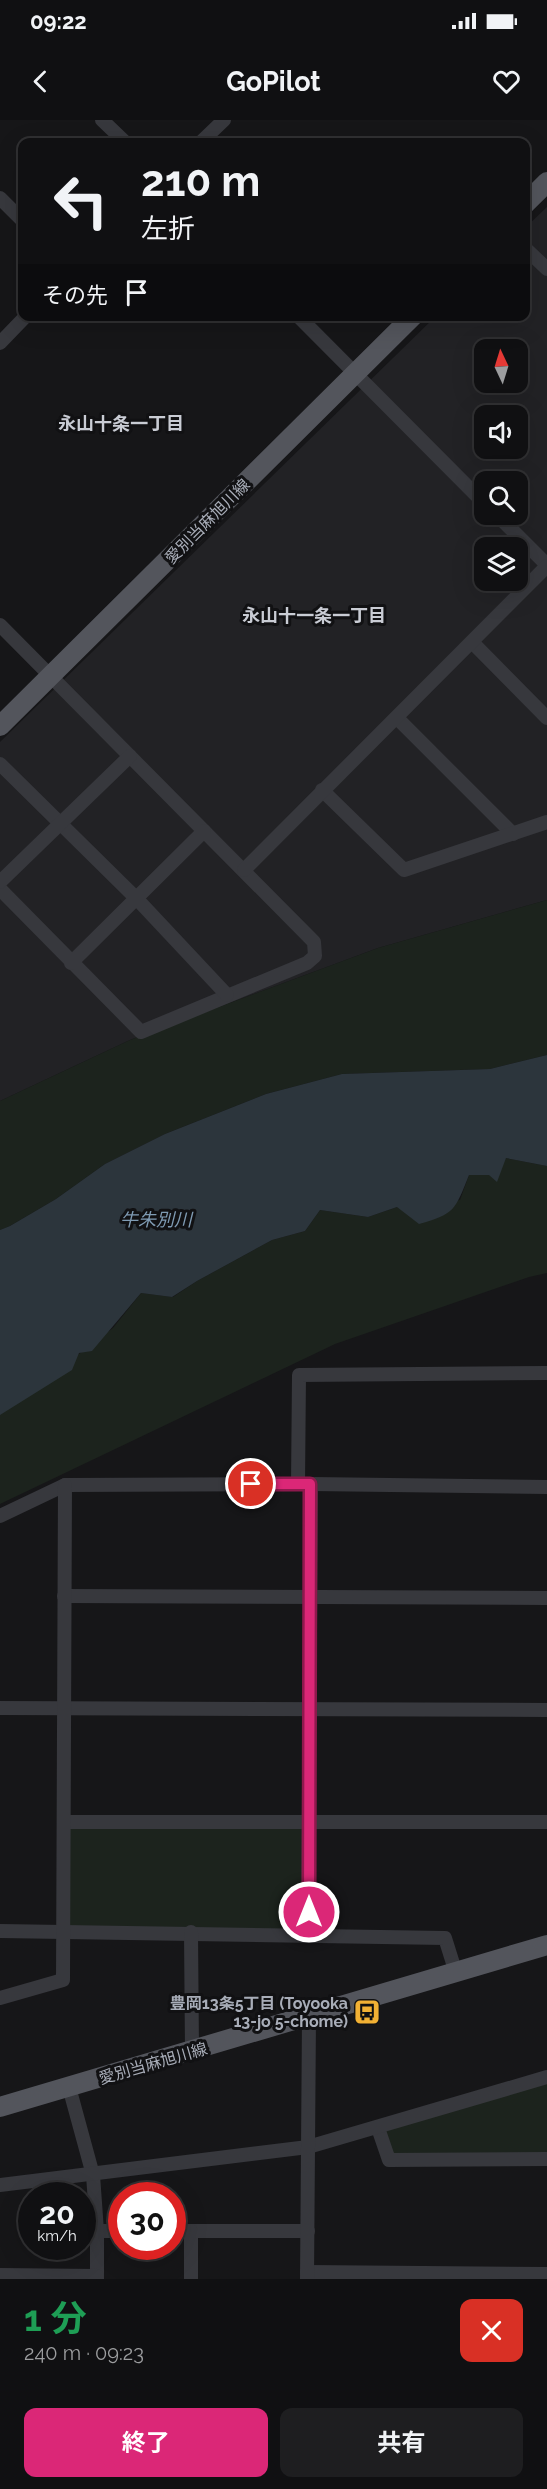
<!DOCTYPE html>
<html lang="ja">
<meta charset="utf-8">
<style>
:root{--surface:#101012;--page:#1e1e20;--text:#f1f3f6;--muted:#9c9d9f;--line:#303032;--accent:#db2777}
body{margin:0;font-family:Raleway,"Noto Sans JP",sans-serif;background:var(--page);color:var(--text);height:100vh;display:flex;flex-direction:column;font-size:22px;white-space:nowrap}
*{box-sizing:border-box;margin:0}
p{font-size:20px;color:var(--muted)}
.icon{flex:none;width:33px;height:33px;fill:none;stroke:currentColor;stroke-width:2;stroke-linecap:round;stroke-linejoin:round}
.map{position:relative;height:2159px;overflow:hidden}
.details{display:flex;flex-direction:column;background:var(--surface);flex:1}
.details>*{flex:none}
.guide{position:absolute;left:18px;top:18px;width:512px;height:183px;border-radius:12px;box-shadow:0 6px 24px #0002,0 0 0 2px var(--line);background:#101012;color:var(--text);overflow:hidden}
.needle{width:39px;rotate:356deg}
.buttons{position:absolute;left:474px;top:219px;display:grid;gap:12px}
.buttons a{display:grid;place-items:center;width:54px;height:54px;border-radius:12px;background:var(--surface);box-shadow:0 6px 24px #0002,0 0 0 2px var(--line);font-size:30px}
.speed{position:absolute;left:18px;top:2062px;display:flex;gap:12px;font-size:30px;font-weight:700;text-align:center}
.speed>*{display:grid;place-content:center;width:78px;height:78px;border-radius:50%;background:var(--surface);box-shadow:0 6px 24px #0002,0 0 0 2px var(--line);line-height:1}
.speed small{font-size:15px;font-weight:400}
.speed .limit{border:9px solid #d22;background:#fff;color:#111}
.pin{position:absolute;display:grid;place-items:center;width:51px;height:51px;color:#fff;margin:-26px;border:3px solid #fff;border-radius:50%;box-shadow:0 2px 6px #0007}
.me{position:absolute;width:66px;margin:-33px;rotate:0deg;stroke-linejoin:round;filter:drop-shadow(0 0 4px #0008)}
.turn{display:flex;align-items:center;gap:21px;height:126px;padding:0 24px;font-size:27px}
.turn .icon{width:78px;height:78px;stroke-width:2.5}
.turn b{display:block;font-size:42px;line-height:51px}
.then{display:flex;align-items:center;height:57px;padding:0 24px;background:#0003;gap:12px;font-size:22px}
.round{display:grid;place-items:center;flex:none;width:63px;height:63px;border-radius:12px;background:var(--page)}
.summary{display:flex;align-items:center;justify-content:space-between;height:102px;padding:0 24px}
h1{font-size:36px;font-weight:700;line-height:45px;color:#1e9e55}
.primary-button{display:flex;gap:12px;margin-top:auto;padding:12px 24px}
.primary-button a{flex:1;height:69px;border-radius:12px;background:var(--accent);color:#fff;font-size:24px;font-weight:700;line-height:69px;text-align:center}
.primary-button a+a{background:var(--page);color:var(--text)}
.status{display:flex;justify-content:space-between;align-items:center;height:42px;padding:0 30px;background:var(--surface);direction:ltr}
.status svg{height:16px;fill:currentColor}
header{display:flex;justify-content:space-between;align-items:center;height:78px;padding:0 24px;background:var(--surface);font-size:27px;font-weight:700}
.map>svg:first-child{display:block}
.built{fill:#222225;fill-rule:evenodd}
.green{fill:#1c231d}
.water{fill:#2c353c}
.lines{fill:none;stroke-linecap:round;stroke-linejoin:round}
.street{stroke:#37383d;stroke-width:14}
.primary{stroke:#53555c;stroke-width:20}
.route-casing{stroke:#8e194d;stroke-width:15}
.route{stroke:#db2777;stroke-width:10}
.labels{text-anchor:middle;stroke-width:6;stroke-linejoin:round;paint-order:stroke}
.street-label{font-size:16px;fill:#a8adb8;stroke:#111113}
.poi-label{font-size:16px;font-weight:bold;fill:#a8adb8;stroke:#111113;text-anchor:end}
.neighbourhood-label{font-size:18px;font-weight:bold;fill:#c9ccd4;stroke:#111113}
.water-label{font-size:18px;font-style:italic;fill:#7f9bb3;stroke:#111113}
</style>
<div class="status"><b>09:22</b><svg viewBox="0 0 49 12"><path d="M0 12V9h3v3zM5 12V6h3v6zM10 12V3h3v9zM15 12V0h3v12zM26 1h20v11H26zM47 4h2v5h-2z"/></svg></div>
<header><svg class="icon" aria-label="back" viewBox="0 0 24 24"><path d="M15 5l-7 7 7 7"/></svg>GoPilot<svg class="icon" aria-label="heart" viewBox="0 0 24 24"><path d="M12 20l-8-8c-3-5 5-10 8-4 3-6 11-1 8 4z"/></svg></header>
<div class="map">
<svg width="547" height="2159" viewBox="0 0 547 2159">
<rect width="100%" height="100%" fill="#161618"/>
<path class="built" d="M547,87V780L378,828L130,920L0,981V622L435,197L525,196V108ZM484,230H518V262H484ZM484,296H518V328H484ZM484,362H518V394H484ZM484,428H518V460H484Z"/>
<g class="green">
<polygon points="547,780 547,935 490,949 342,954 266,974 165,1014 105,1044 56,1079 10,1106 0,1110 0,981 130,920 378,828"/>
<polygon points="506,1038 547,1046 547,1153 529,1157 335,1224 0,1384 0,1294 113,1208 141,1173 173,1177 197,1161 272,1120 305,1111 320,1090 368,1097 397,1087 460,1080 469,1055 489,1055"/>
<polygon points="309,1701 308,1814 63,1812 64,1702"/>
<polygon points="547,1957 547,2039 389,2040 378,2008"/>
</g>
<path class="water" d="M547,935V1046L506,1038L497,1062L489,1055H469C455,1090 455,1094 419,1104L397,1087L368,1097L320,1090L305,1111L272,1120L197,1161L172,1177L141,1173L92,1231L79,1233L72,1250L0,1295V1110L10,1106L56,1079L105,1044L165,1014L266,974L342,954L490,949Z"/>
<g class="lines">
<g class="street">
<polyline points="102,0 125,22"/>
<polyline points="201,22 224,0"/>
<polyline points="0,78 22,100"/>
<polyline points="525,128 547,149"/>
<polyline points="298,196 484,383"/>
<polyline points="0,223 26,196"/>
<polyline points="496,394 547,445"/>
<polyline points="0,505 314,822 315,836 307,843 141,912 0,769"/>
<polyline points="472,522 547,598"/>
<polyline points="397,598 513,714"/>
<polyline points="0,644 137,779 227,875"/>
<polyline points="322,670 404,750 547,702"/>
<polyline points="244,750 547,446"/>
<polyline points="0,762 130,636"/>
<polyline points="71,843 204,711"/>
<polyline points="298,1364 299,1255 547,1253"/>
<polyline points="0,1396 65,1365 311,1364 547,1367"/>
<polyline points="64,1476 547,1478"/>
<polyline points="0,1588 547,1590"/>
<polyline points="64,1702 547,1702"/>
<polyline points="0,1811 445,1818 456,1853"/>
<polyline points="191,1812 192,1931"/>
<polyline points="308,1814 311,1364"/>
<polyline points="0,1878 63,1860 65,1365"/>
<polyline points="69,1967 93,2055 97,2111 97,2159"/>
<polyline points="378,2008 389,2040 547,2039"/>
<polyline points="0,2065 308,2027 547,1957"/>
<polyline points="97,2111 122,2111"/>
<polyline points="172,2111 308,2111"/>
<polyline points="307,2152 547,2154"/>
<polyline points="0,2155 97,2156"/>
<polyline points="191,2159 191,2111"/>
<polyline points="307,2159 309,1897"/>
</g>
<g class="primary">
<polyline points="525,84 547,62"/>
<polyline points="0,606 413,196"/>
<polyline points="0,1987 547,1825"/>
</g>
</g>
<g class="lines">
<defs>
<polyline id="route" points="251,1364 310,1364 309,1792"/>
</defs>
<use href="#route" class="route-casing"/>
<use href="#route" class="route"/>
</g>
<defs>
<symbol id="bus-square" viewBox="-11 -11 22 22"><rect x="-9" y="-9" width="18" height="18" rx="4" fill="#f2b134" stroke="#111113"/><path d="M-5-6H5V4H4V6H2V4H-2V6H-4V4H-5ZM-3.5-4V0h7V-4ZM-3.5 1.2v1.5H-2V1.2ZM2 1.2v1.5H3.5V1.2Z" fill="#111"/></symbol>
</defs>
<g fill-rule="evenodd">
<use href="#bus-square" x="352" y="1877" width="30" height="30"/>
</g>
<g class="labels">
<g class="street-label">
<text transform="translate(207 401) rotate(-45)" y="6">愛別当麻旭川線</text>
<text transform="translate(153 1943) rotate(-16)" y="6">愛別当麻旭川線</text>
</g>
<g class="poi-label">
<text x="348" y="1889">豊岡13条5丁目 (Toyooka<tspan x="348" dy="18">13-jo 5-chome)</tspan></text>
</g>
<g class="neighbourhood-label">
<text x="121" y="310">永山十条一丁目</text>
<text x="314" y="502">永山十一条一丁目</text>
</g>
<g class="water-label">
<text x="156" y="1106">牛朱別川</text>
</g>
</g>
</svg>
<div class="buttons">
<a><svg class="needle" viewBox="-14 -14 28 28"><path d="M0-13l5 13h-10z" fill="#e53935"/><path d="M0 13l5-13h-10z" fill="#9c9d9f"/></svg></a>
<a><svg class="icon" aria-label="sound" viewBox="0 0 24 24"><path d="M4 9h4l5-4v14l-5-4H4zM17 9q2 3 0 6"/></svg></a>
<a><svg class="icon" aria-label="search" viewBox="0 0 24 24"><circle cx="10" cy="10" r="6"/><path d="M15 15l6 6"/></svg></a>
<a><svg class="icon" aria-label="layers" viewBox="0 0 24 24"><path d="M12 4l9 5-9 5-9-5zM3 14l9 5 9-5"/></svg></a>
</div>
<div class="speed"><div>20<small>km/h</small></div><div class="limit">30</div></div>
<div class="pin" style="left:251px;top:1364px;background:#d93025"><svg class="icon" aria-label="arrive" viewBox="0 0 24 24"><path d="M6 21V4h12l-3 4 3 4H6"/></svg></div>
<svg class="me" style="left:309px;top:1792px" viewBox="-20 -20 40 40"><circle r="17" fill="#db2777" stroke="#fff" stroke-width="3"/><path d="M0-11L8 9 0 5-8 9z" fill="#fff"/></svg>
<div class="guide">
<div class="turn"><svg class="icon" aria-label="left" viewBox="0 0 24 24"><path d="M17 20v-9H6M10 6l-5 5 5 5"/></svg><div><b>210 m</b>左折</div></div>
<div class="then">その先<svg class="icon" aria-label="arrive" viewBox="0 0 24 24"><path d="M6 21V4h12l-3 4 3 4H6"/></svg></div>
</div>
</div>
<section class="details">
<div class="summary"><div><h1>1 分</h1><p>240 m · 09:23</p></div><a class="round" style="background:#d93025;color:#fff"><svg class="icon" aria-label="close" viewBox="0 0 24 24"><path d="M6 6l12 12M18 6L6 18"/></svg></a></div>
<div class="primary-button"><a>終了</a><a>共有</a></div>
</section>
